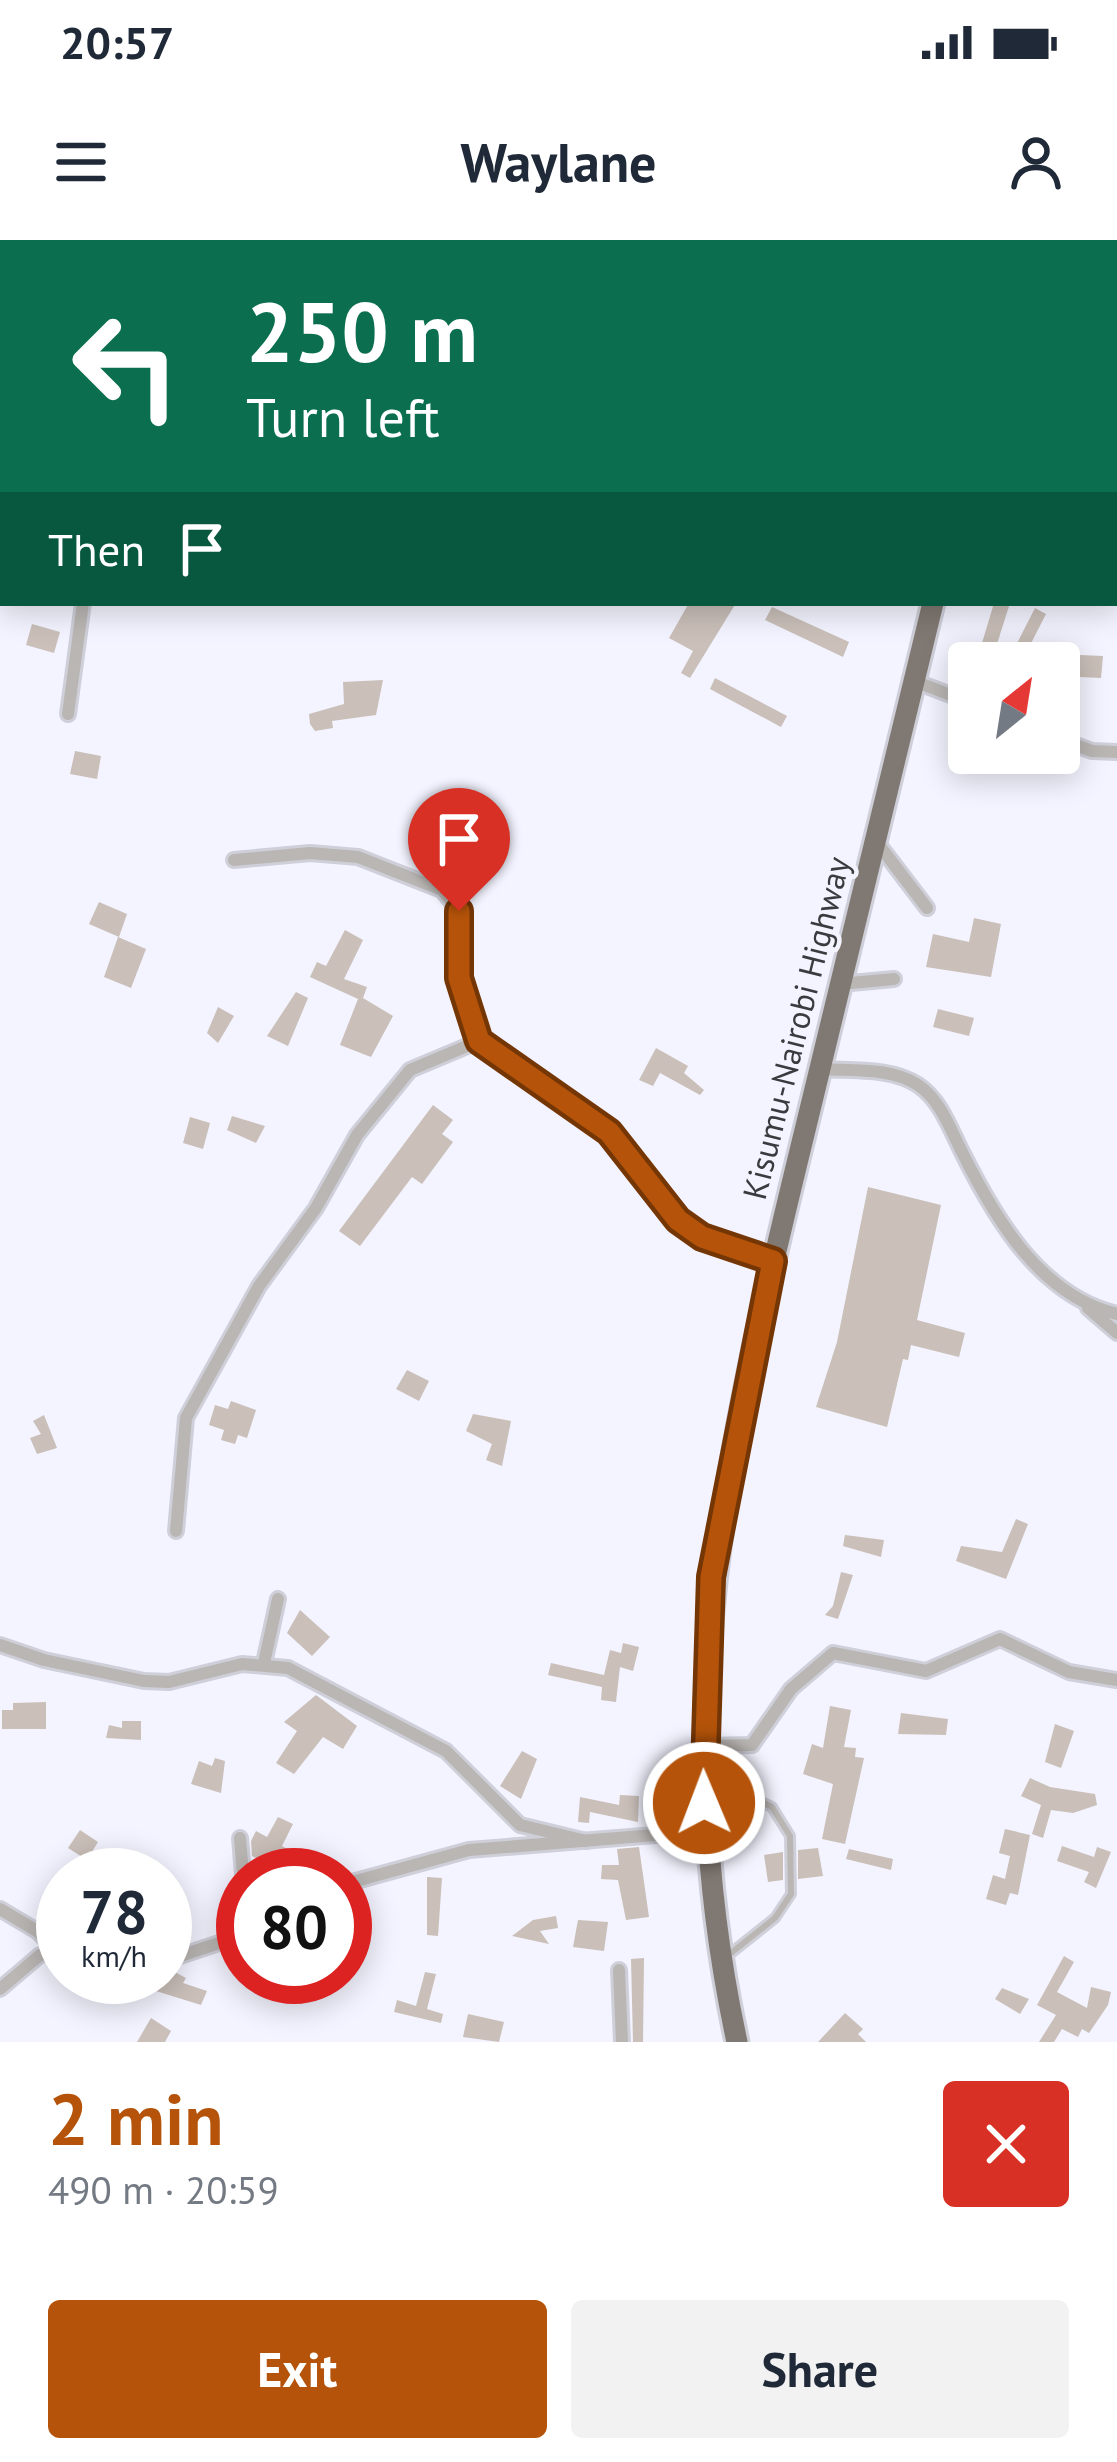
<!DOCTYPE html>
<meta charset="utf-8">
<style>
:root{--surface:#fff;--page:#f2f2f3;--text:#1f2937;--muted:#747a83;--accent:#b45309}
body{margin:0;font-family:"PT Sans",sans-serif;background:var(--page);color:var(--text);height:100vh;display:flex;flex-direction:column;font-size:45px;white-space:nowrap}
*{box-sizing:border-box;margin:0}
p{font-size:39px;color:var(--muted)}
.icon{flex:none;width:66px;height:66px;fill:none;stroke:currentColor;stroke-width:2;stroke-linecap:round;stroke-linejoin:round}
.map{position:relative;height:1802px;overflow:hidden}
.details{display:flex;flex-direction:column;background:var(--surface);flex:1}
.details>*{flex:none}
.banner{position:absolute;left:0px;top:0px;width:1119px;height:366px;box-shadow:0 6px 30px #0003;background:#0b6e4f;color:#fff;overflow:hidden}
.needle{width:78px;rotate:30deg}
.tools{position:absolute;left:948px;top:402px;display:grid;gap:24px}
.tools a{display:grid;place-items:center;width:132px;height:132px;border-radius:12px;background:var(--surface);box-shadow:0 6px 30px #0003;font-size:60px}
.speed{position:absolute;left:36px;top:1608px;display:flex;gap:24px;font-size:60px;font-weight:700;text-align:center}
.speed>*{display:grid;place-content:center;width:156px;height:156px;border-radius:50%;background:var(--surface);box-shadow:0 6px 30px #0003;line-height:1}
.speed small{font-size:30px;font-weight:400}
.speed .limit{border:18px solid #d22;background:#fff;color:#111}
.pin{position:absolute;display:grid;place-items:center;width:102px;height:102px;color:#fff;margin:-123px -51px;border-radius:50% 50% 50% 0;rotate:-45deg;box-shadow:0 0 12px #0007}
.pin .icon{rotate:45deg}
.me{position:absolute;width:132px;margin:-66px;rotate:359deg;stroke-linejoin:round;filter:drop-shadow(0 0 9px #0008)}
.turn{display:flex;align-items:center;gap:42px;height:252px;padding:0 48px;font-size:54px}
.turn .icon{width:156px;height:156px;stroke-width:2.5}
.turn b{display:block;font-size:84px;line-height:102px}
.then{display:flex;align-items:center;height:114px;padding:0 48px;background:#0003;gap:24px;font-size:45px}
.round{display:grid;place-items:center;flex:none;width:126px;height:126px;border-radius:12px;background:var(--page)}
.head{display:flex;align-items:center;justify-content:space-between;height:204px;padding:0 48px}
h1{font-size:72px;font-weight:800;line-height:90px;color:var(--accent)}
.primary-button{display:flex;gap:24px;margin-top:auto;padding:24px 48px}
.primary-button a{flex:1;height:138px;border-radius:12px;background:var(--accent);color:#fff;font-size:48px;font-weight:800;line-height:138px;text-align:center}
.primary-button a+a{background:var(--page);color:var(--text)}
.status{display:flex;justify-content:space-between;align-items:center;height:84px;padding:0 60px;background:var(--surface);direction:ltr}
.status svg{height:33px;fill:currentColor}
header{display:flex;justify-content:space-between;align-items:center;height:156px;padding:0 48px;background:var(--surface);font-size:54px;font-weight:800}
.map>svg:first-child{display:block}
.building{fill:#cabfb9}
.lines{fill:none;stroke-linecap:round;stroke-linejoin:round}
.service-casing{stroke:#cecfd9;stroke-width:12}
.minor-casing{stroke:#cecfd9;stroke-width:18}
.trunk-casing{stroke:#cecfd9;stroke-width:27}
.service{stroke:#bab6b3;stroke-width:6}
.minor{stroke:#bab6b3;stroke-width:12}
.trunk{stroke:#807872;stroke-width:21}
.route-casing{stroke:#753606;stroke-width:30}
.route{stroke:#b45309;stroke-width:21}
.labels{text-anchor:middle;stroke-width:9;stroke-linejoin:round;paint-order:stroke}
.street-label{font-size:33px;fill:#3a3b3f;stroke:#f3f4ff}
</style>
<div class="status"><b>20:57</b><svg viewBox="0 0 49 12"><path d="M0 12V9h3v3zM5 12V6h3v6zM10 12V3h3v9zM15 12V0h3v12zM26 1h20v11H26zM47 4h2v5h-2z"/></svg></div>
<header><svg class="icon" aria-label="menu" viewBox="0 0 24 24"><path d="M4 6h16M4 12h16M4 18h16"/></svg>Waylane<svg class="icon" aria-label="person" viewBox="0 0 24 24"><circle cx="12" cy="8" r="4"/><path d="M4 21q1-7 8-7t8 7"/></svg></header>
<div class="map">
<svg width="1117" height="1802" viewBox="0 0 1117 1802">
<rect width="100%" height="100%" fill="#f3f4ff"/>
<g class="building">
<polygon points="689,363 736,363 690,438 681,433 693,411 669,398"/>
<polygon points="994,363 1010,363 991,423 976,423"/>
<polygon points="772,367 849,402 843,417 765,380"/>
<polygon points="1035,368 1046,374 1022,421 1011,415"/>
<polygon points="32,384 60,392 54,413 26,405"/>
<polygon points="1080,415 1103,416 1101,438 1079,437"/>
<polygon points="715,438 787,476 781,487 710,449"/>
<polygon points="383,440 376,475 332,481 333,488 315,491 310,484 309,474 344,464 343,442"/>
<polygon points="75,511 101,516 97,539 70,534"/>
<polygon points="99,662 127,674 119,697 89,684"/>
<polygon points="974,678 1001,684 991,737 926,727 933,694 969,702"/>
<polygon points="345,690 363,700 344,739 367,747 363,758 393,776 371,817 340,805 358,759 310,737 317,722 326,726"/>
<polygon points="118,697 146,709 131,748 104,737"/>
<polygon points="296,752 308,758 288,806 267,796"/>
<polygon points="218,767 234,776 218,803 207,793"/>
<polygon points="938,769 974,778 969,796 933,787"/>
<polygon points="656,808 688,826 684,833 704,850 700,855 660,833 653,846 639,840"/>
<polygon points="433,865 453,880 442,894 453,902 422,944 412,937 360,1006 339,991"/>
<polygon points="232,876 265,886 256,903 227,890"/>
<polygon points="190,877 210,883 203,909 183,903"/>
<polygon points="868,947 941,965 917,1080 965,1093 959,1117 911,1105 908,1120 903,1119 887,1187 816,1167 837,1102"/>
<polygon points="407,1130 429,1141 419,1161 396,1149"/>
<polygon points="231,1161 256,1170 247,1198 238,1195 235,1204 221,1200 224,1190 209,1185 215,1165 228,1169"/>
<polygon points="473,1174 511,1181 502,1226 486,1220 492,1204 466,1191"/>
<polygon points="44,1175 57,1208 37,1214 30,1198 41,1194 33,1181"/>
<polygon points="1016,1279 1028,1284 1006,1339 956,1321 961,1306 1002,1312"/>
<polygon points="845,1295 884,1300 881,1317 843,1306"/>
<polygon points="841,1332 853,1335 838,1379 825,1375 833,1366"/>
<polygon points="300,1370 330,1397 312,1416 287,1393"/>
<polygon points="623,1403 639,1407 633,1431 620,1427 616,1462 601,1460 602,1447 548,1435 551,1423 604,1435 610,1410 621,1413"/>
<polygon points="316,1455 357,1486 343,1509 323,1497 294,1534 276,1523 297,1491 284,1482"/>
<polygon points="46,1462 46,1489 2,1489 2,1470 13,1470 13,1463"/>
<polygon points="830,1466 851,1470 844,1507 856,1508 855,1517 864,1518 845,1604 822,1599 833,1544 803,1534 812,1504 823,1508"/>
<polygon points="901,1473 948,1479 946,1495 898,1494"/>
<polygon points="122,1481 141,1481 141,1500 106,1498 109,1485 122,1488"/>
<polygon points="1055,1484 1074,1491 1061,1528 1045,1522"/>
<polygon points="522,1511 537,1519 521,1559 500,1546"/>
<polygon points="215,1518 225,1521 221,1553 191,1544 199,1521 212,1526"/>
<polygon points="1030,1538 1050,1547 1095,1554 1097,1565 1073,1573 1051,1570 1043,1598 1032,1594 1041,1565 1021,1556"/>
<polygon points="620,1555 639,1556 638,1582 590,1572 589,1583 578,1582 580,1557 619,1565"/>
<polygon points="278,1577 293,1584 282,1606 294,1613 280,1635 270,1635 262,1630 266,1623 252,1616 251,1601 256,1591 267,1597"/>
<polygon points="1005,1589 1030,1595 1018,1655 1010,1653 1006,1665 986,1659 993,1635 1005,1639 1010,1616 999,1613"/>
<polygon points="80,1590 98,1602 87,1620 68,1608"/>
<polygon points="1062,1606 1094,1617 1097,1607 1111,1612 1096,1648 1084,1642 1089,1632 1057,1621"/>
<polygon points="639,1607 649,1677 626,1680 618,1640 601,1639 602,1625 619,1625 617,1609"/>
<polygon points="818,1608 823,1636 798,1639 798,1610"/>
<polygon points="849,1609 893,1619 891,1630 846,1619"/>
<polygon points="783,1612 783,1640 768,1642 764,1615"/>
<polygon points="427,1637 442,1638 438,1696 427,1695"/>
<polygon points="556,1676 558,1688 540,1691 549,1704 512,1696 533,1680"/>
<polygon points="578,1680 608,1682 604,1711 573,1707"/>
<polygon points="1064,1716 1074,1722 1057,1752 1087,1768 1091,1747 1111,1752 1108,1765 1089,1793 1082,1789 1078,1797 1062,1789 1054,1802 1039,1802 1056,1775 1037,1765"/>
<polygon points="644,1718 643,1802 633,1802 631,1719"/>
<polygon points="171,1730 186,1738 183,1743 207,1751 201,1765 156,1751"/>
<polygon points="425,1732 436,1734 427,1769 443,1774 441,1783 394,1772 397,1760 416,1766"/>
<polygon points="1002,1748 1029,1759 1020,1774 995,1759"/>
<polygon points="845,1773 863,1789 858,1794 866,1802 818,1802"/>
<polygon points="468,1774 504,1782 499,1802 463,1797"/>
<polygon points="151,1778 171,1791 165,1802 137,1802"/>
</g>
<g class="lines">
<defs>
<polyline id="service" points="711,1539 772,1567 790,1596 791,1654 775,1678 726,1717"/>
<g id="minor">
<polyline points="360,0 361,3"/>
<polyline points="0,333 3,333"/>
<polyline points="914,441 969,462"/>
<polyline points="68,474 83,363"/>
<polyline points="1059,499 1092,511 1117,512"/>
<polyline points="876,601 927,668"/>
<polyline points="234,620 310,613 358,617 442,650 459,671 459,738 479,801 609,892 678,980 702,997 773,1021"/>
<polyline points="840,744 894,739"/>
<path d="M820,829C851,831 891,827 918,845C941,860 951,891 963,914C996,980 1041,1056 1117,1074"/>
<polyline points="1088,1068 1117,1093"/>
<polyline points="176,1291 186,1178 259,1046 316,968 357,895 410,830 479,801"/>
<polyline points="0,1405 44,1420 144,1441 169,1442 242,1424 288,1428 446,1511 520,1585 586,1601"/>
<polyline points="264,1423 278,1359"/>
<polyline points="704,1506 752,1505 791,1449 833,1413 926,1431 1000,1399 1069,1432 1117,1440"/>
<polyline points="240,1598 243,1635"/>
<polyline points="345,1644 469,1610 705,1591"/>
<polyline points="0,1669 37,1691 56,1710"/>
<polyline points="165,1721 243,1695"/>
<polyline points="619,1730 622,1802"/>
<polyline points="0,1749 40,1715 63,1711"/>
</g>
<g id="trunk">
<polyline points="1020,3 1021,0"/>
<path d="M737,1802C665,1469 728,1205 807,882C849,709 891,536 933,363"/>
</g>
</defs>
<use href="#service" class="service-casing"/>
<use href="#minor" class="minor-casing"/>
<use href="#trunk" class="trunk-casing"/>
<use href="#service" class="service"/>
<use href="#minor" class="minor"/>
<use href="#trunk" class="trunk"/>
</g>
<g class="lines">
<defs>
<polyline id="route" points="459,671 459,738 479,801 609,892 678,980 702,997 773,1021 711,1337 704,1563"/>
</defs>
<use href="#route" class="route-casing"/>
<use href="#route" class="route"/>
</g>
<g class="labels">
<g class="street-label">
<text transform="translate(796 788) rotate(-76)" y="12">Kisumu-Nairobi Highway</text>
</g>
</g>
</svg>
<div class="tools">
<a><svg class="needle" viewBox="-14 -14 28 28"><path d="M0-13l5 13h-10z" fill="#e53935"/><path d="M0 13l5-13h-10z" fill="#747a83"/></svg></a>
</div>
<div class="speed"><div>78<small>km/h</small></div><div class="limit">80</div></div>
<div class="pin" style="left:459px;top:671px;background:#d93025"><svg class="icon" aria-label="arrive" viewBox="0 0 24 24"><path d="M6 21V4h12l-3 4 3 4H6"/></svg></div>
<svg class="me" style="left:704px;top:1563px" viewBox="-20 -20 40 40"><circle r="17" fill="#b45309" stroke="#fff" stroke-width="3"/><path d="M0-11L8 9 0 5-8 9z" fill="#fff"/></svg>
<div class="banner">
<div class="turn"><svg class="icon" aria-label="left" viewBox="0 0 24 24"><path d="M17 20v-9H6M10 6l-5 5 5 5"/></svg><div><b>250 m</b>Turn left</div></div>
<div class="then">Then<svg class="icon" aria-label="arrive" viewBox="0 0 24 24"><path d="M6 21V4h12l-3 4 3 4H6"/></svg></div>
</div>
</div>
<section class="details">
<div class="head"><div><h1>2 min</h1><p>490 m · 20:59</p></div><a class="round" style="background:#d93025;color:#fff"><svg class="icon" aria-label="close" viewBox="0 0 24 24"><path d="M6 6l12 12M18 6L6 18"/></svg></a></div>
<div class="primary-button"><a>Exit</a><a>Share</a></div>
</section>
